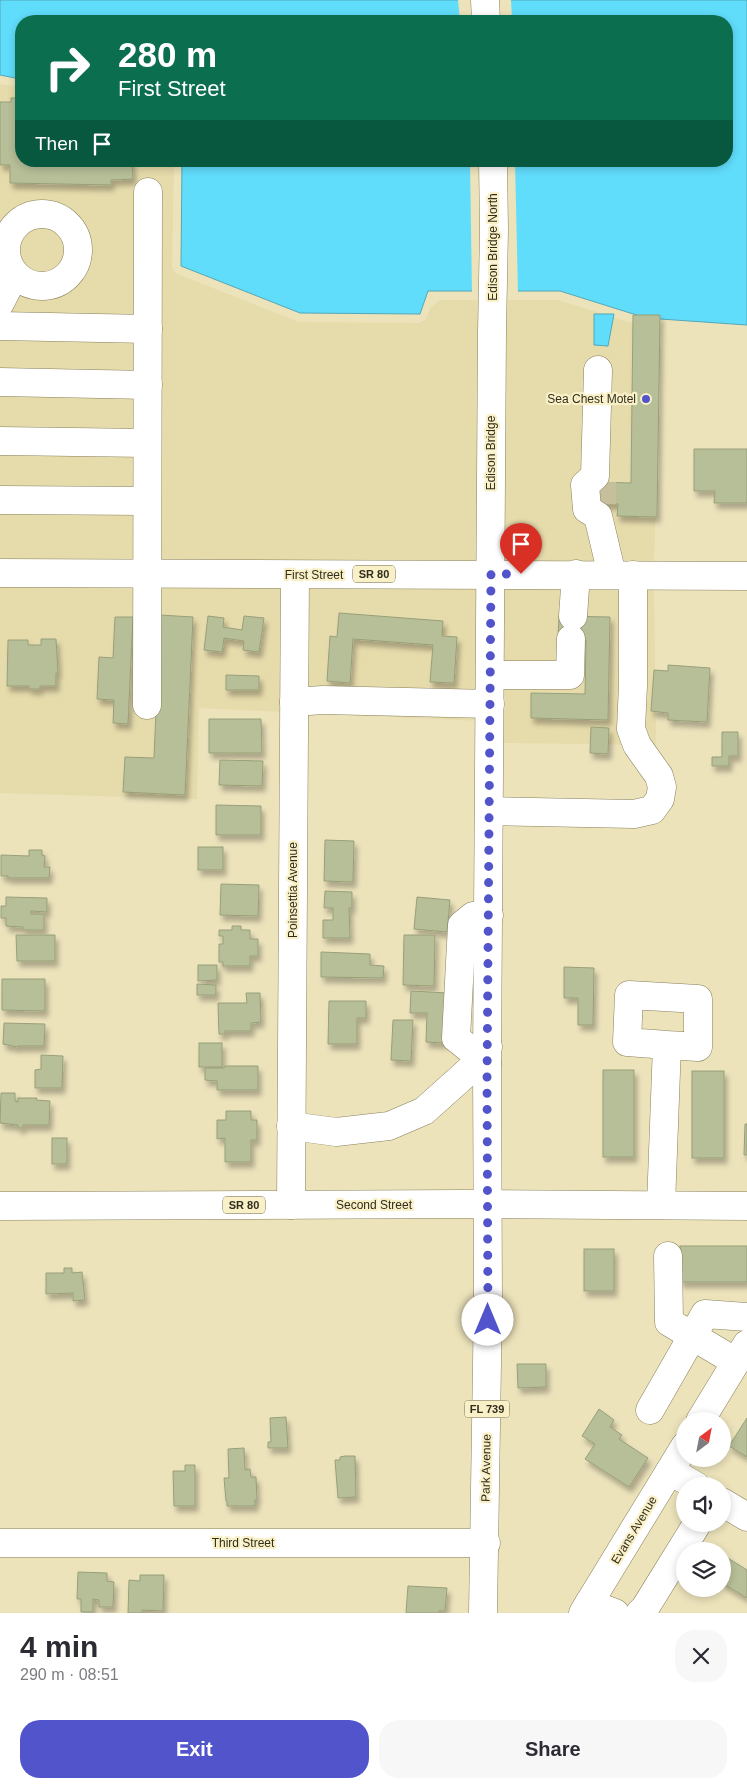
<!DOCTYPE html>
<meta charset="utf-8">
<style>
:root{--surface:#fff;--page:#f7f7f7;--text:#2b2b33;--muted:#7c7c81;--accent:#5154cb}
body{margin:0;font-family:Helvetica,sans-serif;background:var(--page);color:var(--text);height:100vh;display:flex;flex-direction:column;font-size:19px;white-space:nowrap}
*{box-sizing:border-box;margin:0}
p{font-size:16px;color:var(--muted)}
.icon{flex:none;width:28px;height:28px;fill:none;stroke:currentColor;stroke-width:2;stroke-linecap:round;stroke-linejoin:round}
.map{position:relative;height:1613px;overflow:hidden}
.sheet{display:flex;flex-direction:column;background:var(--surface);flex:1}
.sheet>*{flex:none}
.hud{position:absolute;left:15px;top:15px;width:718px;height:152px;border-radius:20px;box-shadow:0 2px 8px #0003;background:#0b6e4f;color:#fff;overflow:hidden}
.needle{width:32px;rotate:32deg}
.fabs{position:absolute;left:676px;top:1412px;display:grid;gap:10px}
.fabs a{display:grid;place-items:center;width:55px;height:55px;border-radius:50%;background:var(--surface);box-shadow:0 2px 8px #0003;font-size:25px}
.pin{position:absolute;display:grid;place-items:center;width:42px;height:42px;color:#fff;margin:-51px -21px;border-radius:50% 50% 50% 0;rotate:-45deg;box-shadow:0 0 5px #0007}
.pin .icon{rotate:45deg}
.me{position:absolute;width:55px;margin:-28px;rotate:0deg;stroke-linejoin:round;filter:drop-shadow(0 0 4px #0008)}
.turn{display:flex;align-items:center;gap:18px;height:105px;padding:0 20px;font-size:22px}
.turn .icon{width:65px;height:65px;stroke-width:2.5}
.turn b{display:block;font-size:35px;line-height:42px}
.then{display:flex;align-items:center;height:48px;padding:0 20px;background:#0003;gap:10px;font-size:19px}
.round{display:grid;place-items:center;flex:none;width:52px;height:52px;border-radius:20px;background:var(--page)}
.overview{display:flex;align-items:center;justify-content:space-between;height:85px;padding:0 20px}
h1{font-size:30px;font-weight:700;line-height:38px}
.primary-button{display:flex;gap:10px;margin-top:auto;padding:10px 20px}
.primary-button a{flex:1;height:58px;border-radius:20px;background:var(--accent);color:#fff;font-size:20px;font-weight:700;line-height:58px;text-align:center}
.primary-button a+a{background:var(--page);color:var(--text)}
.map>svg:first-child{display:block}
.built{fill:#e6dbab}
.water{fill:#61ddfc;stroke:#52a8b9}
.pier{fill:#ece3bb}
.building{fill:#b7bf98;stroke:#989f79;filter:url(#shadow)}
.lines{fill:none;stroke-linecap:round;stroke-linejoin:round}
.minor-tunnel{stroke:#c6bf9b;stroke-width:28;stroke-dasharray:28 14;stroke-linecap:butt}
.minor-casing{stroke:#89805b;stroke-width:29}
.major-casing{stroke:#89805b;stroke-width:29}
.minor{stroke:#fff;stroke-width:28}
.major{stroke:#fff;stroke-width:28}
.route{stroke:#5154cb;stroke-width:9;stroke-dasharray:0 16.2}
.poi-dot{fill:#5154cb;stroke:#f9f0c8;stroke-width:2}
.labels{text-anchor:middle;stroke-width:4.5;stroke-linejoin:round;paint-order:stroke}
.shield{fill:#f9f0c8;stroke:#6c6850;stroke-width:1}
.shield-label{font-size:11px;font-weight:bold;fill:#302d1d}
.street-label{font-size:12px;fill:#302d1d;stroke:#f9f0c8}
.poi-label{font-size:12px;fill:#302d1d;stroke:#f9f0c8;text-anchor:end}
</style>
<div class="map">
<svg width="747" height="1613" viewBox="0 0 747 1613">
<defs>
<filter id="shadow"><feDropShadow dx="3" dy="5.5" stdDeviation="2.5" flood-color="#0004"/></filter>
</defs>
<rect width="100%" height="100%" fill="#ece3bb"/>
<g class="built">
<polygon points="0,84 12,86 21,84 21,161 174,161 172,267 175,273 299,322 419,323 426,319 431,307 440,300 483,300 481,564 0,563"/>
<polygon points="502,300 558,300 645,327 661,328 654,565 501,563"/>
<polygon points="0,584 285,585 284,712 199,708 197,799 0,793"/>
<polygon points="481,584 480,721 304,713 305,585"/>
<polygon points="500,584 654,585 656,745 503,743"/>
</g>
<g class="water">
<polygon points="0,0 747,0 747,325 646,318 560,291 428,291 420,314 300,313 181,266 182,161 726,161 726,21 21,21 21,76 15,78 0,75"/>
<polygon points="594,314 614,314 608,346 594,345"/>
</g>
<g class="pier">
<polygon points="458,0 511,0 512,21 460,21"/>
<polygon points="470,161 515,161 518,294 472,294"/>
</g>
<g class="building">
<polygon points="11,98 21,98 21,161 132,161 133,179 111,180 111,185 10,183 10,165 0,165 0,102 11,102"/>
<polygon points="633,315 660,315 657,517 617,516 618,504 594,504 595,482 631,483"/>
<polygon points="694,449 747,449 747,503 714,503 715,491 694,491"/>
<polygon points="339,613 443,621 442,636 457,637 454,683 430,682 433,645 353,639 350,683 327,681 330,636 337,637"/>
<polygon points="160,615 193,617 185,795 123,792 125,757 154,758"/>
<polygon points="208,616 224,618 223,627 242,630 244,616 264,618 259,652 243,650 244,641 224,638 222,652 204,650"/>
<polygon points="559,616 610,617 608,720 531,718 531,693 585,694 586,640 558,639"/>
<polygon points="115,617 133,617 128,724 113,723 114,700 97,699 99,657 113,658"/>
<polygon points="41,639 56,639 58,673 56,673 56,686 40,686 40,689 29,689 29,686 7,686 8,640 28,640 28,645 41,645"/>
<polygon points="668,665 710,668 707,722 668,720 668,713 651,711 654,670 668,671"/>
<polygon points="226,675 259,676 259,690 226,690"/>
<polygon points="209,719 261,719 262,753 209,753"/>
<polygon points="591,727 609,728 608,754 590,753"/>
<polygon points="722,732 738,732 738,756 729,756 729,766 712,766 712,757 722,757"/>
<polygon points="220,760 263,761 262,786 219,785"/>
<polygon points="216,805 261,806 261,835 216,835"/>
<polygon points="325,840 354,841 353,882 324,881"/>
<rect x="198" y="847" width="25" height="23"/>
<polygon points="29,850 42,850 42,855 45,856 44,867 50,867 49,878 8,878 8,876 1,876 1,855 29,856"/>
<polygon points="221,884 259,885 258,916 220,915"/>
<polygon points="325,891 352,892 352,908 349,908 350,938 323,938 323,920 333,920 333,908 324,908"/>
<polygon points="6,897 47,898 47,912 31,911 31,914 44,914 44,930 23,930 23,927 6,926 6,918 1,918 1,906 6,906"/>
<polygon points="417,897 450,900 447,932 414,929"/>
<polygon points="232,926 241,926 241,930 250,930 250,939 258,939 258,956 250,956 250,966 223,966 223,962 219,962 219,944 223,944 223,936 219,936 219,930 232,930"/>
<polygon points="16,935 55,935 55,961 17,961"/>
<polygon points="404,935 435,935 434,986 403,985"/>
<polygon points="321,952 370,954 370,965 384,966 383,978 321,977"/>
<polygon points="198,965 217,965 217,980 198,981"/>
<polygon points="564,967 594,968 593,1025 578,1025 578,998 564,998"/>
<polygon points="2,979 45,979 45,1011 2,1010"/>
<polygon points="197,984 216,985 216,995 197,995"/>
<polygon points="411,991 448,993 446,1043 426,1042 427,1013 410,1013"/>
<polygon points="246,993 260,993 261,1022 251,1023 251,1031 225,1031 225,1034 219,1034 218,1003 247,1003"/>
<polygon points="329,1001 366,1001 366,1018 357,1018 357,1044 328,1044"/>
<polygon points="393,1020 413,1020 411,1061 391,1060"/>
<polygon points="4,1023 45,1024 44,1046 18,1046 18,1047 3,1044"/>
<rect x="199" y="1043" width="23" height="24"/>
<polygon points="41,1055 63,1056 62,1088 35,1088 35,1070 41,1069"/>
<polygon points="225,1066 258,1066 258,1090 217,1090 217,1081 205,1080 205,1068 224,1068"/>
<rect x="603" y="1070" width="31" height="87"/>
<rect x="692" y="1071" width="32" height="87"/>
<polygon points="1,1093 15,1093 15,1101 18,1102 18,1098 37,1098 36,1100 50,1101 49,1125 23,1125 23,1128 18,1128 18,1125 0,1123"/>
<polygon points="226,1111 251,1111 251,1120 257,1120 257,1140 251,1140 251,1162 225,1162 225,1138 217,1139 217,1120 226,1120"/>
<polygon points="745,1124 747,1124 747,1155 744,1155"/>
<rect x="52" y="1138" width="15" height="26"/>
<rect x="680" y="1246" width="67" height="36"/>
<rect x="584" y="1249" width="30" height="42"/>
<polygon points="64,1268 72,1268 72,1273 82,1272 85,1300 73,1301 73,1293 46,1294 46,1273 64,1273"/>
<polygon points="517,1364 546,1364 546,1387 518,1388"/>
<polygon points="599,1409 614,1420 610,1427 622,1435 619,1439 648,1458 629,1487 585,1459 595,1444 582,1436"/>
<polygon points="286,1417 288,1448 268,1448 268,1442 271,1442 270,1418"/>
<polygon points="747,1418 747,1457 729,1446"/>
<polygon points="244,1448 245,1470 250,1469 251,1477 256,1477 257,1500 255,1500 255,1506 227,1506 227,1501 226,1501 224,1478 229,1478 228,1449"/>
<polygon points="345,1456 355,1456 356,1497 338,1498 335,1460 340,1460 340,1457"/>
<polygon points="185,1465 195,1465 195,1506 174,1506 173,1471 185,1471"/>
<polygon points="723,1555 747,1570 747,1598 722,1583"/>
<polygon points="78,1572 107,1573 107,1581 114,1582 113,1607 99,1607 99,1600 93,1599 93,1612 81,1612 81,1599 77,1599"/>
<polygon points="140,1575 164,1575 163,1611 142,1610 142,1613 128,1613 129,1580 140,1581"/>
<polygon points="408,1586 447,1588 445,1611 439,1611 439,1613 406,1613"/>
</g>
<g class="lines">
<polyline class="minor-tunnel" points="602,482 602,504"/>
<defs>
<g id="minor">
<circle cx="42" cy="250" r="36"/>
<polyline points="0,303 15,274"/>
<polyline points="0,326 148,329"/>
<polyline points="598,370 595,476 585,485 587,509 598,516 612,575"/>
<polyline points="0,382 148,385"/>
<polyline points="0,441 147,443"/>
<polyline points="0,500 147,501"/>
<polyline points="573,616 576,574"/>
<polyline points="490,675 570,675 571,639"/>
<polyline points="294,702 323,700 490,704"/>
<polyline points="147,705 148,192"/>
<polyline points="489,811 634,814 652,810 660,799 662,787 659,776 637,745 631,729 633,685 633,575"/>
<polyline points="488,1047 472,1051 456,1038 462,925 473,916 489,915"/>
<polyline points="291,1126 336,1132 389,1126 424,1111 472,1068 487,1063"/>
<polyline points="291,1205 295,575"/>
<polyline points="661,1205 667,1045 698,1047 698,999 629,995 627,1042 667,1045"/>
<polyline points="668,1256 669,1322 736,1362"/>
<polyline points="650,1410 705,1314 747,1317"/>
<polyline points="700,1421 747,1344"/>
<polyline points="670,1471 696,1486"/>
<polyline points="722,1502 747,1517"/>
<polyline points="0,1543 486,1543"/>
<polyline points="589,1603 615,1613"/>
<polyline points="583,1613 685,1446"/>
<polyline points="640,1613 645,1608 697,1524"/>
</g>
<g id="major">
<polyline points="485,0 486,21"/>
<path d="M0,573C249,575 498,574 747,576"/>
<polyline points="0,1206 463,1204 747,1206"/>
<polyline points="483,1613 488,1301 487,1063 492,332 494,230 493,161"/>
</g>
</defs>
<use href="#minor" class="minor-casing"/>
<use href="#major" class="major-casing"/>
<use href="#minor" class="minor"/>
<use href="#major" class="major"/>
</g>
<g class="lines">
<polyline class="route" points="488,1320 487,1082 491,574 521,574"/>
</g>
<circle class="poi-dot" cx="646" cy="399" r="5"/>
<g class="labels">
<g class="shield">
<rect x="353" y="565.5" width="42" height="17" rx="4"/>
<rect x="223" y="1196.5" width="42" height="17" rx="4"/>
<rect x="464.5" y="1400.5" width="45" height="17" rx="4"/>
</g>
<g class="shield-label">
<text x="374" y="578">SR 80</text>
<text x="244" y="1209">SR 80</text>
<text x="487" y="1413">FL 739</text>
</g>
<g class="street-label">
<text transform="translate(493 247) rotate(-90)" y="4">Edison Bridge North</text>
<text transform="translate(491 453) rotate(-90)" y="4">Edison Bridge</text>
<text x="314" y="579">First Street</text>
<text transform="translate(293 890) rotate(-90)" y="4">Poinsettia Avenue</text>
<text x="374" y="1209">Second Street</text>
<text transform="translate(486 1468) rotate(-89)" y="4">Park Avenue</text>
<text transform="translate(634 1530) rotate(-59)" y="4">Evans Avenue</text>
<text x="243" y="1547">Third Street</text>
</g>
<g class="poi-label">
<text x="636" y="403">Sea Chest Motel</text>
</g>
</g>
</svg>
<div class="fabs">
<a><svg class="needle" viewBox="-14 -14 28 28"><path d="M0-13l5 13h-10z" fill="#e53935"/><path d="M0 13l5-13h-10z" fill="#7c7c81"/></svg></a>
<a><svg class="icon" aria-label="sound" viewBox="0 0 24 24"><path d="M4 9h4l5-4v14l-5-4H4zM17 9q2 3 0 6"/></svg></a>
<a><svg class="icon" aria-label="layers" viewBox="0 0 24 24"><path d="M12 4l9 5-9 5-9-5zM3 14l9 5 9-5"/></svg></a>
</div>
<div class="pin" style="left:521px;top:574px;background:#d93025"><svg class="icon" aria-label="arrive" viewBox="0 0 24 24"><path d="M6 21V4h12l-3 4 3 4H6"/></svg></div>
<svg class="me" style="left:488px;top:1320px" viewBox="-20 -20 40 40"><circle r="19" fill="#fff"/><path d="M0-13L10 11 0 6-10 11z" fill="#5154cb"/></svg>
<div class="hud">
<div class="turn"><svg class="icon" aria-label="right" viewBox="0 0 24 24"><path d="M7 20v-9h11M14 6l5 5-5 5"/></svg><div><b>280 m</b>First Street</div></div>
<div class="then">Then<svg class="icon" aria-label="arrive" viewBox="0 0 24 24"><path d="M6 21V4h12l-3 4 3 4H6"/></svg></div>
</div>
</div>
<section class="sheet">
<div class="overview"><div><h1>4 min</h1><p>290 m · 08:51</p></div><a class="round"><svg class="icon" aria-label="close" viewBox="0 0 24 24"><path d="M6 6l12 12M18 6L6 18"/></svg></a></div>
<div class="primary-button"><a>Exit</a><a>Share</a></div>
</section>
